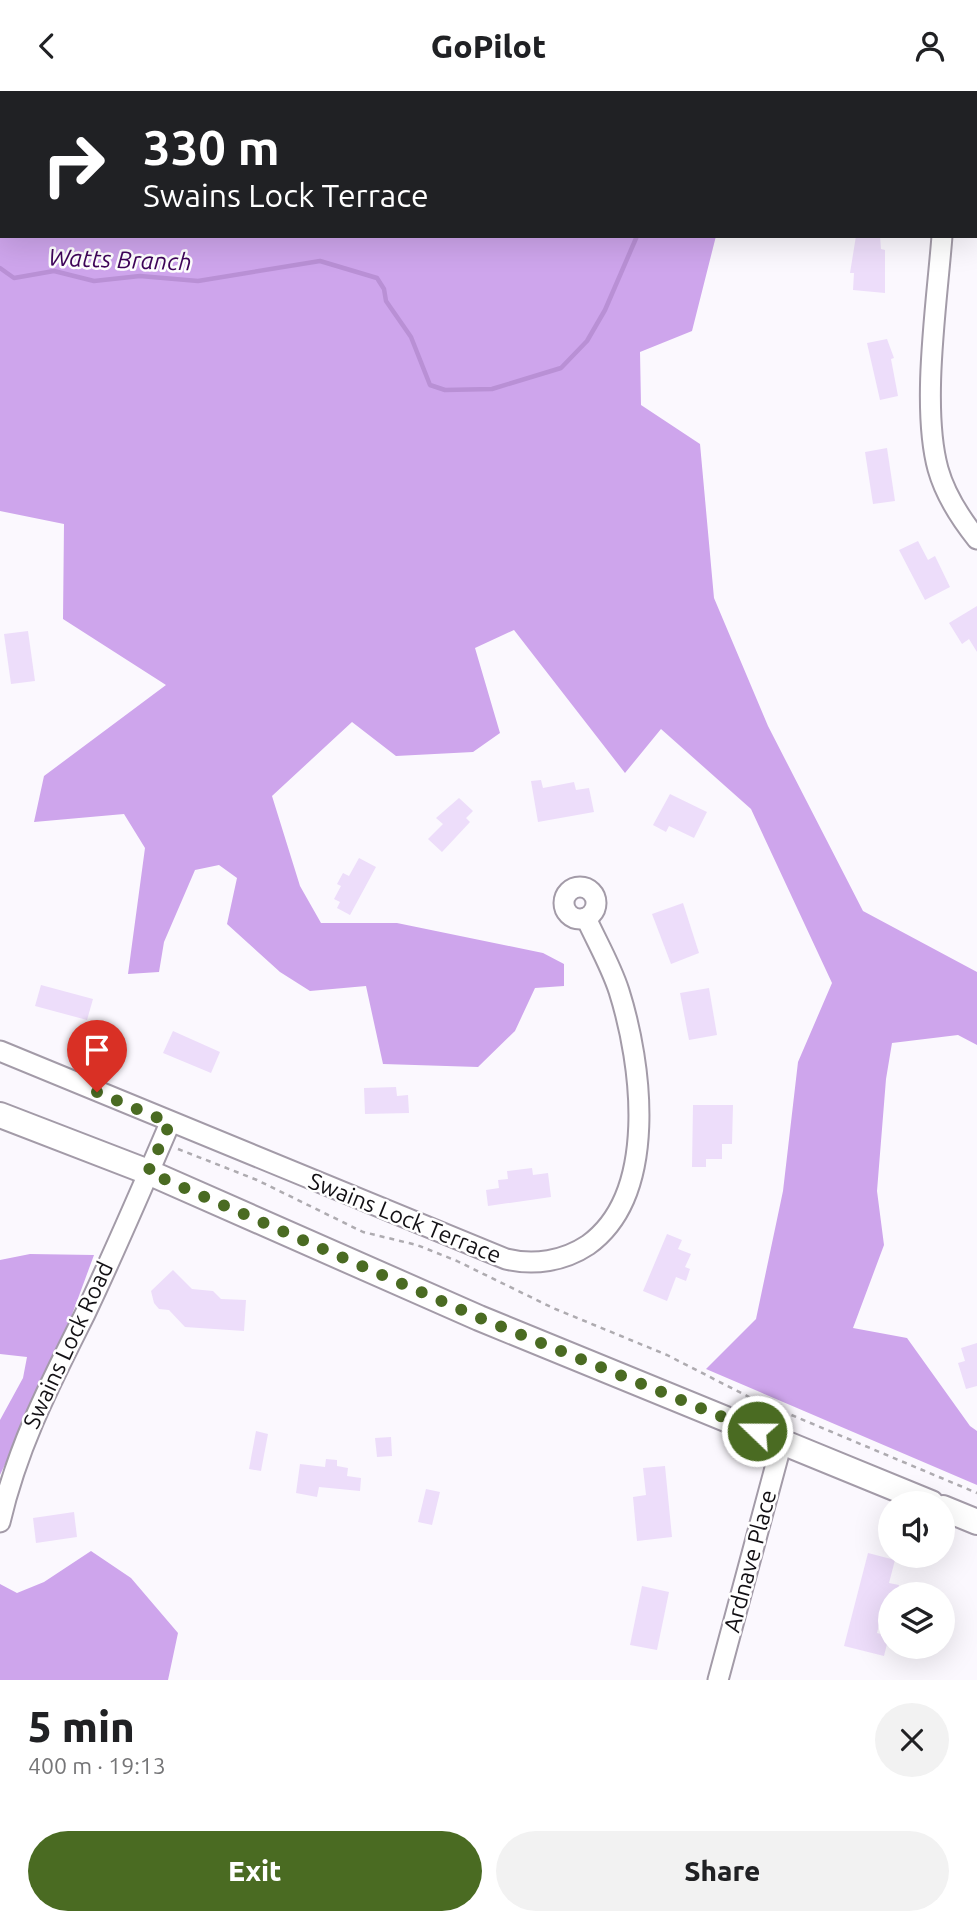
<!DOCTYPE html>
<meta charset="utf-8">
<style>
:root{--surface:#fff;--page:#f2f2f2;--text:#202124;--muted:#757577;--accent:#4a6b22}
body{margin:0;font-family:Ubuntu,sans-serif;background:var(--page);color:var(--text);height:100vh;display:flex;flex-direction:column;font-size:26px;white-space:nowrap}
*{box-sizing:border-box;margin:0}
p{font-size:23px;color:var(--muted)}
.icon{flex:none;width:38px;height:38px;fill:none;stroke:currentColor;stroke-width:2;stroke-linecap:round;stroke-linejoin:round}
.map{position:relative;height:1589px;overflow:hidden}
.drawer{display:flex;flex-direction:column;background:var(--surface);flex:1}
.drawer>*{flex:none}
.top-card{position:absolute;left:0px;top:0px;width:978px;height:147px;box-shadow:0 7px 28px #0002;background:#202124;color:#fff;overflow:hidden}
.controls{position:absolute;left:878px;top:1400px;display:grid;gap:14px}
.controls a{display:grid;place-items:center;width:77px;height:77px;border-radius:50%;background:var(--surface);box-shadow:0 7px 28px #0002;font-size:35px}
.pin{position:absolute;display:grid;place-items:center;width:60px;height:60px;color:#fff;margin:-72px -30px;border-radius:50% 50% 50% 0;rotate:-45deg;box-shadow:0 0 7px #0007}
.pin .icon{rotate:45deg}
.me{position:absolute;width:77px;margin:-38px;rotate:292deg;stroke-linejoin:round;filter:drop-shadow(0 0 5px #0008)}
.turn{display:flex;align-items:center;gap:24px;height:147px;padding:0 28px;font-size:32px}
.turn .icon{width:91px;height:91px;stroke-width:2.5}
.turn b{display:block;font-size:49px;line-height:60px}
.round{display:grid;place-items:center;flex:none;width:74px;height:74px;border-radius:37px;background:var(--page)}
.head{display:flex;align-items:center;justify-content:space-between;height:119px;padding:0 28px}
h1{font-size:42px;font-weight:800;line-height:52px}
.action{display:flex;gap:14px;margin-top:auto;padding:14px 28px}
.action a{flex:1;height:80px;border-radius:42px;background:var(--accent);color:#fff;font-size:28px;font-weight:800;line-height:80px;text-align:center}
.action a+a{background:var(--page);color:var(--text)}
header{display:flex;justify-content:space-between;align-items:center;height:91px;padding:0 28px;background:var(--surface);font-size:32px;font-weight:800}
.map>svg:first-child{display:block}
.forest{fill:#cea5ec}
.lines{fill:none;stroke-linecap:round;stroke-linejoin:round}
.stream{stroke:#b990d5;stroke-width:4.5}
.building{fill:#edddfa}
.minor-casing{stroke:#a39ba8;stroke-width:23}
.major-casing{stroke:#a39ba8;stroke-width:28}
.path{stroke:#aeabb0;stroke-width:2.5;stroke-dasharray:5 5;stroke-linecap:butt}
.minor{stroke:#fff;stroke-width:19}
.major{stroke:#fff;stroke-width:24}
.route{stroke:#4a6b22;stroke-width:12;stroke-dasharray:0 21.6}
.labels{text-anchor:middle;stroke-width:5;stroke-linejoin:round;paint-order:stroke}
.street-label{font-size:23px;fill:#121014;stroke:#fff}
.water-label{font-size:24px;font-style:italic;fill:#3f055a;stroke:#fff}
</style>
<header><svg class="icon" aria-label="back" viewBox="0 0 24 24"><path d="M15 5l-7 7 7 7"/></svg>GoPilot<svg class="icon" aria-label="person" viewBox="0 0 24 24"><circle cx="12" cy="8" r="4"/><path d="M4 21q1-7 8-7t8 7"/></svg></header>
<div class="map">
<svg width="977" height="1589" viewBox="0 0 977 1589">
<rect width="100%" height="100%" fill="#fbf8fe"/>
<g class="forest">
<polygon points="0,0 228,2 2,2 2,145 716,145 692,240 640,261 641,314 700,353 714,507 768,635 863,820 977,881 977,954 958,944 892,952 886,988 877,1100 884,1154 853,1237 907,1247 970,1335 977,1340 977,1394 706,1278 756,1228 783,1100 798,971 832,892 751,718 661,638 625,682 514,539 475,557 500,642 473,661 396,665 352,631 272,705 300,795 321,832 397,832 543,862 564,873 564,895 535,897 515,940 478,976 383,973 366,895 310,900 280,881 227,833 237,787 219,774 195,779 164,851 159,881 128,883 145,757 124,723 34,731 44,685 166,594 63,528 64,433 0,420"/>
<polygon points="386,0 757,0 757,2"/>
<polygon points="30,1163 94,1164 59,1259 0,1384 0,1329 23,1287 27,1266 0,1263 0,1169"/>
<polygon points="91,1460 131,1487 178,1542 168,1589 0,1589 0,1493 17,1502 44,1491"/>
</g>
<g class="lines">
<g class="stream">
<polyline points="560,0 560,2"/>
<polyline points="0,61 2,61"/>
<polyline points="0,113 2,113"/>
<polyline points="0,177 14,187 54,180 94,190 140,185 198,190 320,170 377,187 384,198 386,210 411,246 430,294 445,299 492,298 561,277 587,250 605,219 637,145"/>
</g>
</g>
<g class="building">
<polygon points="856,145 880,145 881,158 885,159 885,202 853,199 854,182 850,182"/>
<polygon points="887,248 894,267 891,268 898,305 880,309 867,252"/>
<polygon points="887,357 895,410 873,413 865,361"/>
<polygon points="918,450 928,469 935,465 950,496 925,509 899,459"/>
<polygon points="977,515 977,561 969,548 962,553 949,532"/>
<polygon points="28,540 35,590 11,593 4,543"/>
<polygon points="541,689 543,697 574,691 576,699 589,697 594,721 538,731 531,690"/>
<polygon points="670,703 707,721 694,747 669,735 666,741 653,734"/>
<polygon points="459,707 473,720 466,727 470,731 442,761 428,748 443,733 436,727"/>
<polygon points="359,767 376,776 350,824 337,817 340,811 334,808 341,795 337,793 343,782 349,785"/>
<polygon points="683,812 699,862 671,873 652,823"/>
<polygon points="41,894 93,908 87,929 35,915"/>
<polygon points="709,897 717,944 689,949 680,902"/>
<polygon points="173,940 220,961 211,982 163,962"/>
<polygon points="396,996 397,1005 408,1004 409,1022 365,1023 364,997"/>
<polygon points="693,1014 733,1014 732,1053 722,1053 722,1068 706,1068 706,1076 692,1076"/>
<polygon points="532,1077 533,1084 548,1082 551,1106 488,1115 486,1099 499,1097 498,1089 508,1088 507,1080"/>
<polygon points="667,1143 682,1149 678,1158 691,1163 685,1176 690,1178 686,1190 676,1186 667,1210 643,1200"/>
<polygon points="173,1179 192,1198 213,1200 221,1208 246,1209 244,1240 185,1236 169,1219 159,1218 154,1212 151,1200"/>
<polygon points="977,1252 977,1295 966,1298 958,1272 965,1270 961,1257"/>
<polygon points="256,1340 268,1343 261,1380 249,1378"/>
<polygon points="391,1346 392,1365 377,1366 375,1347"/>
<polygon points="326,1368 337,1369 337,1375 348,1377 347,1385 361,1387 360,1400 319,1396 317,1406 296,1402 300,1373 325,1376"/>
<polygon points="665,1375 672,1446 637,1450 633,1406 646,1404 643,1377"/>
<polygon points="426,1398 440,1401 432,1434 418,1431"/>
<polygon points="74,1421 77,1446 36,1452 33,1427"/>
<polygon points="868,1462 895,1469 889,1492 899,1494 897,1503 891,1503 891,1524 882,1522 877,1542 889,1545 884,1565 844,1555"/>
<polygon points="642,1495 669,1501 657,1559 630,1554"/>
</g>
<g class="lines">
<defs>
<g id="minor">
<polyline points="973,2 977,0"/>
<path d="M942,145C937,211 921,316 938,378C945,403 961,428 977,448"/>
<circle cx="580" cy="812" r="16"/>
<path d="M0,960L506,1168C534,1175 564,1170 588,1154C659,1103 642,973 619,900C611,875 597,851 586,827"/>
<path d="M0,1431C18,1354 50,1293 85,1223C115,1160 143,1095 170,1032"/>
<polyline points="718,1589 782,1351"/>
</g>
<g id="major">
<polyline points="0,1024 148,1081 479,1227 931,1412"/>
<polyline points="943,1417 977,1431"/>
</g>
</defs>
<use href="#minor" class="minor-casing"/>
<use href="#major" class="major-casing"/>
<polyline class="path" points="178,1058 257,1089 363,1141 417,1154 457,1170 553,1217 667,1264 751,1307 977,1402"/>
<use href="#minor" class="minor"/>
<use href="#major" class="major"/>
</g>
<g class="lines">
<polyline class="route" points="97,1001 170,1032 148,1081 480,1227 757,1340"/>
</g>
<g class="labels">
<g class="street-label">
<text transform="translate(405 1127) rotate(22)" y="8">Swains Lock Terrace</text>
<text transform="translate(68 1254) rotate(-65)" y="8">Swains Lock Road</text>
<text transform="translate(750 1470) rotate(-75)" y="8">Ardnave Place</text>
</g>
<g class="water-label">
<text transform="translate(120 169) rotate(2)" y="8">Watts Branch</text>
</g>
</g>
</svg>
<div class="controls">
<a><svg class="icon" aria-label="sound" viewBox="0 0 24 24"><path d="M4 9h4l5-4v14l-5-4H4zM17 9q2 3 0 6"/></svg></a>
<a><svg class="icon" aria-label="layers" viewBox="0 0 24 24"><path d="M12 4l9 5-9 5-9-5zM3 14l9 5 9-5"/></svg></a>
</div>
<div class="pin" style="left:97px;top:1001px;background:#d93025"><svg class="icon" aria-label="arrive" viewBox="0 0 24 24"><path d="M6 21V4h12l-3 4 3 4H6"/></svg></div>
<svg class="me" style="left:757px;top:1340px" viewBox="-20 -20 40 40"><circle r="17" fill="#4a6b22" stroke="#fff" stroke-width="3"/><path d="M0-11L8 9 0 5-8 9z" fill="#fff"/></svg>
<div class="top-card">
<div class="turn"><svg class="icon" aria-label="right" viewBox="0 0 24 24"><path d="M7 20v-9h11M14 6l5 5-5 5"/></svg><div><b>330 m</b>Swains Lock Terrace</div></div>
</div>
</div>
<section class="drawer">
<div class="head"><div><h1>5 min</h1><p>400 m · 19:13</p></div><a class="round"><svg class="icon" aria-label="close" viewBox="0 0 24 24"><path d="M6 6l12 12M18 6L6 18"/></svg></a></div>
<div class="action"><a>Exit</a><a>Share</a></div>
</section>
